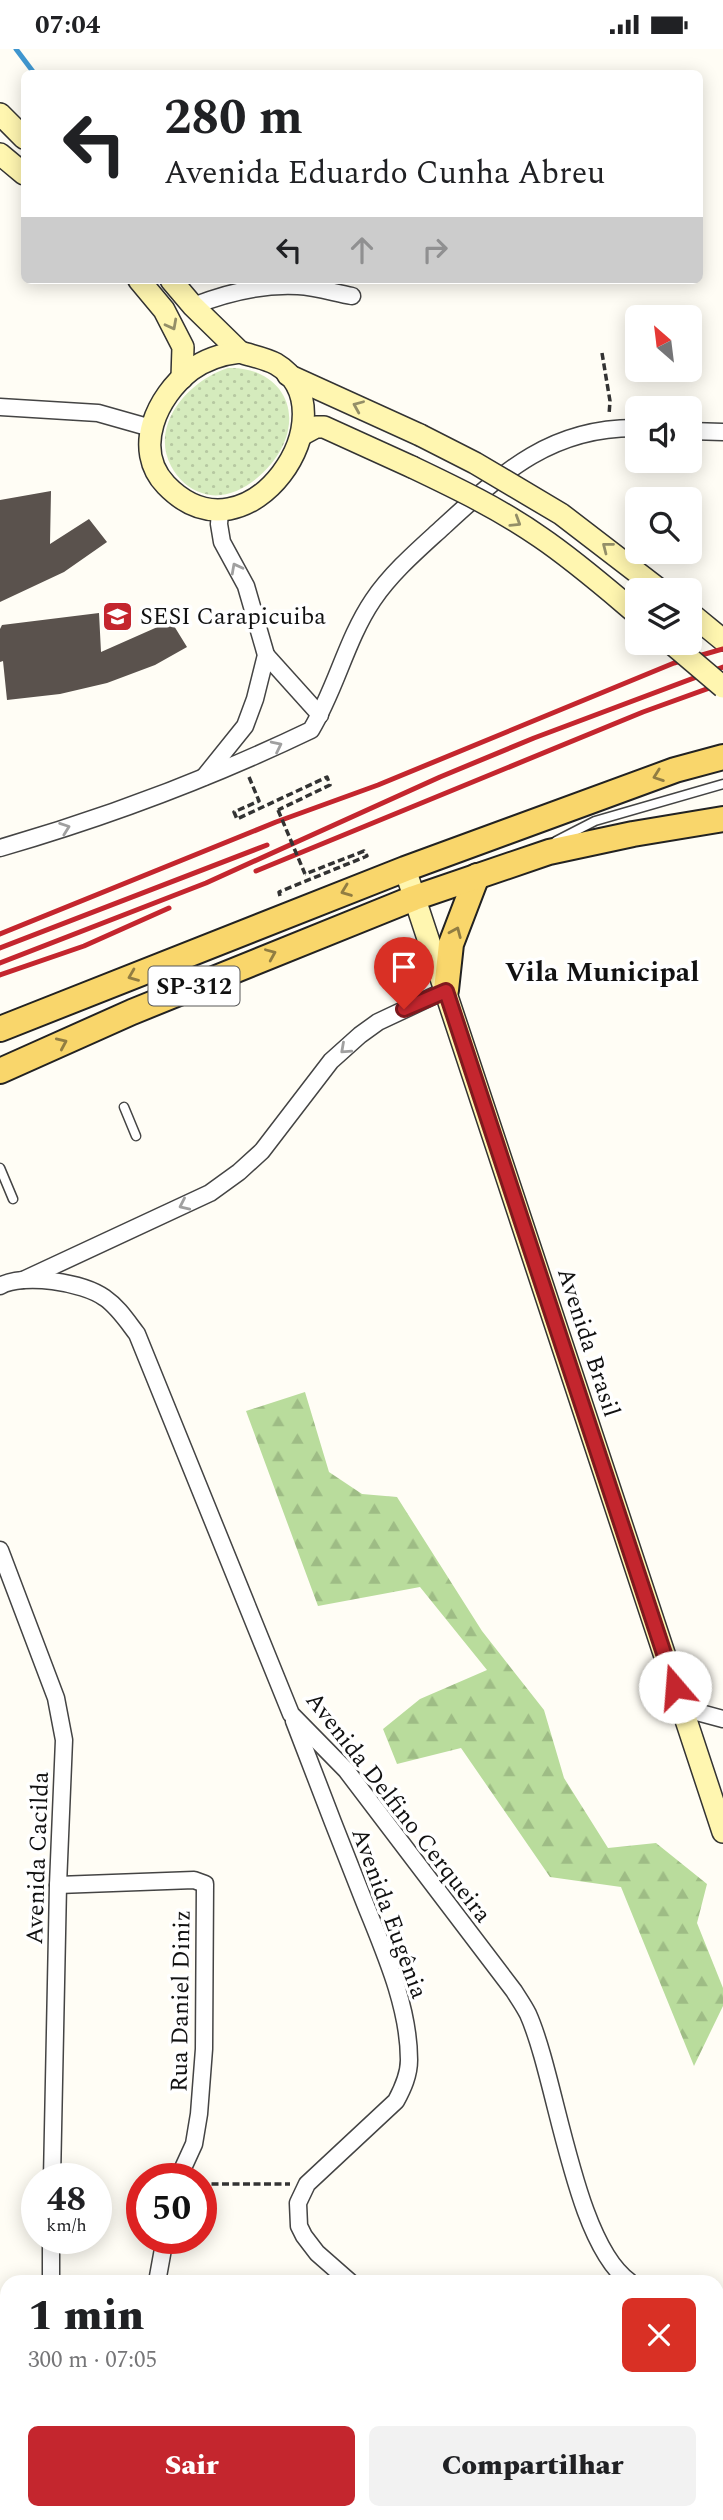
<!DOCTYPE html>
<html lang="pt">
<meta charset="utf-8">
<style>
:root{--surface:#fff;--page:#f2f2f2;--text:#202124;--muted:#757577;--accent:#c4262e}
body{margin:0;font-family:Spectral,serif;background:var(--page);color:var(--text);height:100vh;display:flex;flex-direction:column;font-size:26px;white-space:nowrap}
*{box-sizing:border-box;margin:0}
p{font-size:23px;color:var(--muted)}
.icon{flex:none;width:38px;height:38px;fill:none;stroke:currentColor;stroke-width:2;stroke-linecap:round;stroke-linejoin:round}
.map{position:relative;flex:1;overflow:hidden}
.drawer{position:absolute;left:0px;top:2226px;width:724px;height:245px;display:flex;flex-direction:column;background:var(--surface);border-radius:21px 21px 0 0;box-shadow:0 4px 18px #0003}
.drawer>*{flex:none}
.hud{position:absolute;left:21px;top:21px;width:682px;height:214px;border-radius:10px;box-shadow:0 4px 18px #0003;background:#fff;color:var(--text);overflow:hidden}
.needle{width:46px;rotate:332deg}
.controls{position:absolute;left:625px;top:256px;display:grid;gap:14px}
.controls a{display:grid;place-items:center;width:77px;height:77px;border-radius:10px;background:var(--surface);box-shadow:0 4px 18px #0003;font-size:35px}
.speed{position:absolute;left:21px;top:2114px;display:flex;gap:14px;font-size:35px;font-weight:700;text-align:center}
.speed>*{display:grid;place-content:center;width:91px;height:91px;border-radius:50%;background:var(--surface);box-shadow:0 4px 18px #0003;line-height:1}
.speed small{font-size:18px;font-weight:400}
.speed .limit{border:10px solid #d22;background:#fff;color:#111}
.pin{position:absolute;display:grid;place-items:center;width:60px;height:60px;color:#fff;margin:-72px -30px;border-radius:50% 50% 50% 0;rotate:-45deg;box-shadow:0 0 7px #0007}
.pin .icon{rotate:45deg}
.me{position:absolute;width:77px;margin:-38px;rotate:342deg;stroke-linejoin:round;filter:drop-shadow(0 0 5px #0008)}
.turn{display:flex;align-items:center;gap:24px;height:147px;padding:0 28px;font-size:32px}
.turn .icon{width:91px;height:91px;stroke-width:2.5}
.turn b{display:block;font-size:49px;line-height:60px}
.lanes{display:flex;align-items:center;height:66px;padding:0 28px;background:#0003;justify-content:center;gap:35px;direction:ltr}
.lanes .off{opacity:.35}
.round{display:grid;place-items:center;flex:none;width:74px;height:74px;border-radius:10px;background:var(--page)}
.summary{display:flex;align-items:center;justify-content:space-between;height:119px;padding:0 28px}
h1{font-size:42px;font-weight:800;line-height:52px}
.primary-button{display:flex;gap:14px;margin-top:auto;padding:14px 28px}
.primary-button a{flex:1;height:80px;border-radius:10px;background:var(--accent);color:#fff;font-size:28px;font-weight:800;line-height:80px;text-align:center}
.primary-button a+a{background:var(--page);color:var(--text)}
.status{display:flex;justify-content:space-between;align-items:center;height:49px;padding:0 35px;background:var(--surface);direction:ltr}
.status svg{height:19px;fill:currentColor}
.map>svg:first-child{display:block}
.grass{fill:url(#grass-dots)}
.forest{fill:url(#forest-firs)}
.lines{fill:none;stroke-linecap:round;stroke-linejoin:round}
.stream{stroke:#3f96cf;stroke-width:5}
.building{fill:#5a524d}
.service-casing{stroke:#444;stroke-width:11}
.minor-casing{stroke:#444;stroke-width:19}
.secondary-casing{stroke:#333;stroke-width:24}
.primary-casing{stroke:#222;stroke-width:28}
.path{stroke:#333;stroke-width:3.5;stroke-dasharray:7 3.5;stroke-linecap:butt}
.service{stroke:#fff;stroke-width:8}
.minor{stroke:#fff;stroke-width:16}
.secondary{stroke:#fff6b0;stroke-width:21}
.primary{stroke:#f9d66b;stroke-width:24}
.rail{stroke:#c4262e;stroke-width:5}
.secondary-bridge-casing{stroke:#333;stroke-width:24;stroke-linecap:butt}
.path-bridge{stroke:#333;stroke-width:3.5;stroke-dasharray:7 3.5;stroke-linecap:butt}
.secondary-bridge{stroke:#fff6b0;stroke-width:21}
.oneway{stroke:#948f68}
.oneway2{stroke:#a0a0a0}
.oneway3{stroke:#917d42}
.route-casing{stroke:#7f191e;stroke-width:18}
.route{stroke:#c4262e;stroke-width:12}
.labels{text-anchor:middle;stroke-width:7;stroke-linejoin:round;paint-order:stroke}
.shield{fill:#fff;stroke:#585858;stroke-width:2}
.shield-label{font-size:23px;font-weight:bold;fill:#111}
.poi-label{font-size:24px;fill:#111;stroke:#fff;text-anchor:start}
.street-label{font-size:24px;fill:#111;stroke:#fff}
.quarter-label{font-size:28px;font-weight:bold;fill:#111;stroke:#fff}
</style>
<div class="status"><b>07:04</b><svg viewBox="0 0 49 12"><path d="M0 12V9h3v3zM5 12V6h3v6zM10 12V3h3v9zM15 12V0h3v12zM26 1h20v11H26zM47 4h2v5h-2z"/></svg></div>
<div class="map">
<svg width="723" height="2471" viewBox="0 0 723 2471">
<defs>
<pattern id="grass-dots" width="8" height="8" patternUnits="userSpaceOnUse" patternTransform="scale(1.75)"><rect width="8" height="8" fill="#d5ebbd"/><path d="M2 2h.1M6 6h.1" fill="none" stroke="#b6c8a1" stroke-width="1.8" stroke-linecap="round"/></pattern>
<pattern id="forest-firs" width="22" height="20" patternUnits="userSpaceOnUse" patternTransform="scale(1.75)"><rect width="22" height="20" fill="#b9dc9c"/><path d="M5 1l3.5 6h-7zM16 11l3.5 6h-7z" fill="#9ebc85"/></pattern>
</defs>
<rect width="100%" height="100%" fill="#fffdf5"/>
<path class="grass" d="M228,319C264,317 296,343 288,381C282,415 237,457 202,444C189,440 178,430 171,417C149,375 190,331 228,319Z"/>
<polygon class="forest" points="305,1343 329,1423 362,1445 397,1448 482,1582 544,1661 564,1729 608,1799 656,1794 707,1835 697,1874 723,1939 723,1957 694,2017 621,1838 550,1828 461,1699 397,1715 383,1680 420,1650 487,1621 420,1538 318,1557 246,1362"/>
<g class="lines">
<polyline class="stream" points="16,0 34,24"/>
</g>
<g class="building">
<polygon points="51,442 50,495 89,470 107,493 64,523 0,553 0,451"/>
<polygon points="99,564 101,603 171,572 187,598 155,616 107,634 60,645 7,651 3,612 0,613 0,580 2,576"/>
</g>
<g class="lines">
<defs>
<g id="service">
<polyline points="556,792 595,772 723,735"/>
<polyline points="124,1058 136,1087"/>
<polyline points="0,1119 13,1150"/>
</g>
<g id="minor">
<path d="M193,257C226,244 262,235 298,237C316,238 335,244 352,247"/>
<polyline points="0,358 98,364 151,379"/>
<polyline points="690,382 723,383"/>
<polyline points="266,606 320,666"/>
<polyline points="204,728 245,677 255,650 266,606 246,537 222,493 219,475 220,463"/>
<path d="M0,799C107,768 211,729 311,681C336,640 346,591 373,551C392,523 419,500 443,478C503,423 551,378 637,379"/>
<polyline points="23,1231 210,1144 239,1123 262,1102 331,1012 360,986 378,973 446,941"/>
<path d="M0,1237C23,1224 83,1233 105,1249C118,1258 127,1272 137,1285L291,1665L346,1721L514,1942C519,1950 524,1957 528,1965C557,2030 574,2194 630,2233"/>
<polyline points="0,1501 56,1649 64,1691 58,1836 52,2130"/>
<polyline points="682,1659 723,1670"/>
<path d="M294,1672C316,1730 339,1789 362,1847C382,1898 409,1955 409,2011C409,2026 403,2039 396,2052L307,2135L298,2154L299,2177L304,2187L317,2204L350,2233"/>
<polyline points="58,1836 194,1831 205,1835 204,2000 199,2065 194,2095 178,2130"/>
<polyline points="51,2233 51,2189"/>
<polyline points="157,2233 165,2189"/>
<polyline points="718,2362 723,2379"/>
<polyline points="0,2412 7,2402"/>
<polyline points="105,2471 109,2464"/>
<polyline points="263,2471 268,2464"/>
</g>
<g id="secondary">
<polyline points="0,65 24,89"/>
<polyline points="0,105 24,125"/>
<polyline points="139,231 164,261 183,298 182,329"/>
<polyline points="171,231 193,257 240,303"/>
<path d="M240,303C252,307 265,309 276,315C354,361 249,522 166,436C132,400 157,347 191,321C206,310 222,305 240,303Z"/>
<polyline points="288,326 420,386"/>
<polyline points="303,385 316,378 324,378 412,418"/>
<polyline points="690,564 723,591"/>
<polyline points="405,820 723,1783"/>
</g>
<g id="primary">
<polyline points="446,941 451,895 477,827"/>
<polyline points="0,980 405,820 675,721 723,708"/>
<polyline points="0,1022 132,963 414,849 549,803 633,785 723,770"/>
</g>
</defs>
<use href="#service" class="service-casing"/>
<use href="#minor" class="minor-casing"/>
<use href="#secondary" class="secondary-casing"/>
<use href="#primary" class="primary-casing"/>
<g class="path">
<polyline points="602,304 610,352 609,366"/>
<polyline points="249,728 259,752 234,763 237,770 327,728 330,736 278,761"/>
<polyline points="280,847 279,843 367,807 364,802 305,825"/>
<polyline points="201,2135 290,2135"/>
</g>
<use href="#service" class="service"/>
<use href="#minor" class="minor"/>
<use href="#secondary" class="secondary"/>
<use href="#primary" class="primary"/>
<g class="rail">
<polyline points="256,822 643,663 723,634"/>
<polyline points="0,885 276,773 378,736 674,614 723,600"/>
<polyline points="0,899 267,796"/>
<polyline points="0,914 206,834 440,728 534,689 723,618"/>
<polyline points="0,926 84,897 169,859"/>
</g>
<defs>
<g id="secondary-bridge">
<polyline points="420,386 475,414 561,465 660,541"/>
<path d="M412,418C456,439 500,460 540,488C574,511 605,538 637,565"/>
<polyline points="670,593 723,638"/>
</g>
</defs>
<use href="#secondary-bridge" class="secondary-bridge-casing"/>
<polyline class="path-bridge" points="278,761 305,825"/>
<use href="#secondary-bridge" class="secondary-bridge"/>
</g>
<defs><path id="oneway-chevron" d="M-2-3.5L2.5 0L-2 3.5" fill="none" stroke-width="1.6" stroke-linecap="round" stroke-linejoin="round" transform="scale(1.75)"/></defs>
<g class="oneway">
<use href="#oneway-chevron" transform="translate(172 276) rotate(62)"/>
<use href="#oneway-chevron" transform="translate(358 357) rotate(-157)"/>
<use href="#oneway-chevron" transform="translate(516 473) rotate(32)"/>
<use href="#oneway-chevron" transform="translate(607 498) rotate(-142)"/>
</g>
<g class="oneway2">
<use href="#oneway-chevron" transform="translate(236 519) rotate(-118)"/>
<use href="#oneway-chevron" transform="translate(277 697) rotate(-26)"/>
<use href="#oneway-chevron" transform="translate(65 779) rotate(-20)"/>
<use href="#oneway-chevron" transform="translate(345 1000) rotate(138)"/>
<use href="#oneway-chevron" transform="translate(184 1156) rotate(155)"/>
</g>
<g class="oneway3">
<use href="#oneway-chevron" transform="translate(658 727) rotate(160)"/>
<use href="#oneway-chevron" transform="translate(346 842) rotate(159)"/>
<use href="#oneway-chevron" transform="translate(456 883) rotate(-67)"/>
<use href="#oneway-chevron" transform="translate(271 905) rotate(-23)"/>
<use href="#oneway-chevron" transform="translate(133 927) rotate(158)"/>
<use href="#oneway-chevron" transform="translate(62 994) rotate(-24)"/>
</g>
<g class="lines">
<defs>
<polyline id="route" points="404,960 446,942 675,1638"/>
</defs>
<use href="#route" class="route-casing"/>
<use href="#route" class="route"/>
</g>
<defs>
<symbol id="university-square" viewBox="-11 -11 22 22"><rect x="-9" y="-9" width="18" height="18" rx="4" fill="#c4262e" stroke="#fff"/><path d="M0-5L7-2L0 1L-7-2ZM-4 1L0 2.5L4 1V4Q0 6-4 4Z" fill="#fff"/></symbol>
</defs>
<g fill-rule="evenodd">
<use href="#university-square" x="100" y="550" width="35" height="35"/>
</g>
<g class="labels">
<rect class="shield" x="148.5" y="917.5" width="91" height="39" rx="5"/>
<g class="shield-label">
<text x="194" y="945">SP-312</text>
</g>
<g class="poi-label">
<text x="140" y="575">SESI Carapicuiba</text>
</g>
<g class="street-label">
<text transform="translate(589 1293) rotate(72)" y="8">Avenida Brasil</text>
<text transform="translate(399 1758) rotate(52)" y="8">Avenida Delfino Cerqueira</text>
<text transform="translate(37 1809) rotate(-88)" y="8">Avenida Cacilda</text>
<text transform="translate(390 1864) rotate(70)" y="8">Avenida Eugênia</text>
<text transform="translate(180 1952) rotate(-89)" y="8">Rua Daniel Diniz</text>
</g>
<g class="quarter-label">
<text x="602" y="932">Vila Municipal</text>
</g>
</g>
</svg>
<div class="controls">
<a><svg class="needle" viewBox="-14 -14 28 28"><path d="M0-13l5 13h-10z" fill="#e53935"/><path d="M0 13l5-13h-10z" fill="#757577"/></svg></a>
<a><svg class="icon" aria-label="sound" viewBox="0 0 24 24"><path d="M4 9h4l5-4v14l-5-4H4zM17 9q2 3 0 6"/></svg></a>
<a><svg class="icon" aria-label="search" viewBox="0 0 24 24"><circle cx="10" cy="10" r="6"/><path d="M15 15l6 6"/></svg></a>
<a><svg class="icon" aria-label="layers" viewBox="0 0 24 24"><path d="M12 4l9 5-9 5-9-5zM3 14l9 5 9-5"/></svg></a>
</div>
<div class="speed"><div>48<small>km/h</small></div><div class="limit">50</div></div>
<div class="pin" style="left:404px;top:960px;background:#d93025"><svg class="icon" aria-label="arrive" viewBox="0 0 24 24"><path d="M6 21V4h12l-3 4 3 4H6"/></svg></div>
<svg class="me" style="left:675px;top:1638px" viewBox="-20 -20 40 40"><circle r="19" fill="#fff"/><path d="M0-13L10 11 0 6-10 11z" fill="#c4262e"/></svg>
<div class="hud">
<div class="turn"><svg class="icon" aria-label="left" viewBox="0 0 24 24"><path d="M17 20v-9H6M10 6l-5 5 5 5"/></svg><div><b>280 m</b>Avenida Eduardo Cunha Abreu</div></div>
<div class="lanes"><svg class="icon" aria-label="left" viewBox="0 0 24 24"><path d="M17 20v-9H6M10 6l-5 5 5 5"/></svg><svg class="icon off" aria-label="ahead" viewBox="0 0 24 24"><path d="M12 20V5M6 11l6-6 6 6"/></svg><svg class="icon off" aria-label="right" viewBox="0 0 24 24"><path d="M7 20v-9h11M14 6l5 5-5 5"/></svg></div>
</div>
<section class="drawer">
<div class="summary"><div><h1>1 min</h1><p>300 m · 07:05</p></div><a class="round" style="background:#d93025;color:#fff"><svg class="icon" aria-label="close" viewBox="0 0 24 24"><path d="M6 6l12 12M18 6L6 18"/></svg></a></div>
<div class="primary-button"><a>Sair</a><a>Compartilhar</a></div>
</section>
</div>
